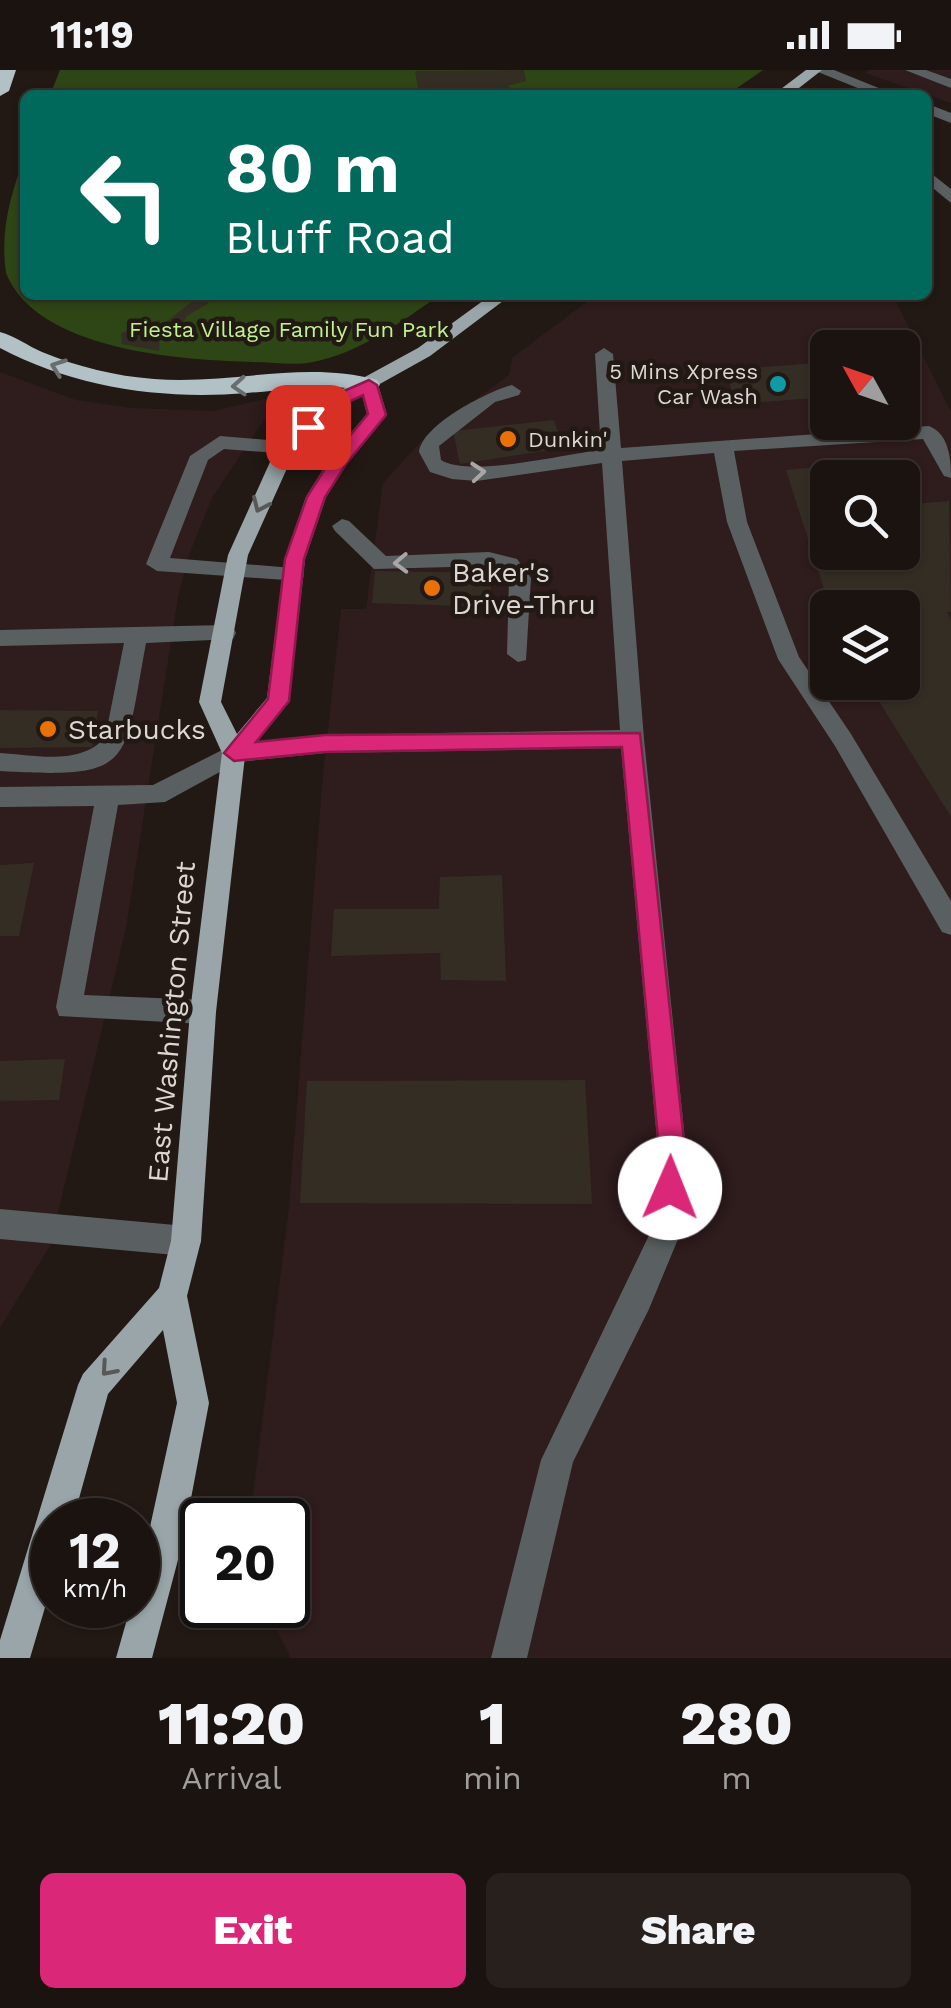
<!DOCTYPE html>
<style>
:root{--surface:#1a130f;--page:#27201d;--text:#f1f3f6;--muted:#9f9e9e;--line:#38322f;--accent:#db2777}
body{margin:0;font-family:"Work Sans",sans-serif;background:var(--page);color:var(--text);height:100vh;display:flex;flex-direction:column;font-size:38px;white-space:nowrap}
*{box-sizing:border-box;margin:0}
p{font-size:32px;color:var(--muted)}
.icon{flex:none;width:55px;height:55px;fill:none;stroke:currentColor;stroke-width:2;stroke-linecap:round;stroke-linejoin:round}
.map{position:relative;height:1588px;overflow:hidden}
.panel{display:flex;flex-direction:column;background:var(--surface);flex:1}
.panel>*{flex:none}
.top-card{position:absolute;left:20px;top:20px;width:912px;height:210px;border-radius:15px;box-shadow:0 2px 8px #0004,0 0 0 2px var(--line);background:#00695c;color:#fff;overflow:hidden}
.needle{width:65px;rotate:310deg}
.buttons{position:absolute;left:810px;top:260px;display:grid;gap:20px}
.buttons a{display:grid;place-items:center;width:110px;height:110px;border-radius:15px;background:var(--surface);box-shadow:0 2px 8px #0004,0 0 0 2px var(--line);font-size:50px}
.speed{position:absolute;left:30px;top:1428px;display:flex;gap:20px;font-size:50px;font-weight:700;text-align:center}
.speed>*{display:grid;place-content:center;width:130px;height:130px;border-radius:50%;background:var(--surface);box-shadow:0 2px 8px #0004,0 0 0 2px var(--line);line-height:1}
.speed small{font-size:25px;font-weight:400}
.speed .limit{border:5px solid #111;border-radius:15px;background:#fff;color:#111}
.pin{position:absolute;display:grid;place-items:center;width:85px;height:85px;color:#fff;margin:-42px;border-radius:20px;box-shadow:0 5px 15px #0006}
.me{position:absolute;width:110px;margin:-55px;rotate:1deg;stroke-linejoin:round;filter:drop-shadow(0 0 8px #0008)}
.turn{display:flex;align-items:center;gap:35px;height:210px;padding:0 40px;font-size:45px}
.turn .icon{width:130px;height:130px;stroke-width:2.5}
.turn b{display:block;font-size:70px;line-height:85px}
.eta{display:flex;justify-content:space-evenly;align-items:center;height:170px;text-align:center}
.eta b{font-size:60px;font-weight:800;line-height:70px}
.primary-button{display:flex;gap:20px;margin-top:auto;padding:20px 40px}
.primary-button a{flex:1;height:115px;border-radius:15px;background:var(--accent);color:#fff;font-size:40px;font-weight:800;line-height:115px;text-align:center}
.primary-button a+a{background:var(--page);color:var(--text)}
.status{display:flex;justify-content:space-between;align-items:center;height:70px;padding:0 50px;background:var(--surface);direction:ltr}
.status svg{height:28px;fill:currentColor}
.map>svg:first-child{display:block}
.commercial{fill:#2f1c1d;fill-rule:evenodd}
.green{fill:#2e4515}
.building{fill:#342d24}
.lines{fill:none;stroke-linecap:round;stroke-linejoin:round}
.minor{fill:#5a6061;fill-rule:evenodd}
.major{fill:#99a5a9;fill-rule:evenodd}
.highway{fill:#b2c1c6;fill-rule:evenodd}
.oneway{stroke:#6a6d6d}
.oneway2{stroke:#a9a7a5}
.oneway3{stroke:#585857}
.route{fill:#db2777;stroke:#8e194d;stroke-width:2.5}
.culture-dot{fill:#0f9aa8;stroke:#221914;stroke-width:4}
.food-dot{fill:#e8710a;stroke:#221914;stroke-width:4}
.labels{text-anchor:middle;stroke-width:9;stroke-linejoin:round;paint-order:stroke}
.far-park-label{font-size:22px;fill:#bff38e;stroke:#221914}
.far-poi-label{font-size:22px;fill:#ddd7d3;stroke:#221914;text-anchor:end}
.poi-label{font-size:28px;fill:#ddd7d3;stroke:#221914;text-anchor:start}
.street-label{font-size:28px;fill:#ddd7d3;stroke:#221914}
</style>
<div class="status"><b>11:19</b><svg viewBox="0 0 49 12"><path d="M0 12V9h3v3zM5 12V6h3v6zM10 12V3h3v9zM15 12V0h3v12zM26 1h20v11H26zM47 4h2v5h-2z"/></svg></div>
<div class="map">
<svg width="951" height="1588" viewBox="0 0 951 1588">
<rect width="100%" height="100%" fill="#221914"/>
<g class="commercial">
<polygon points="869,0 951,0 951,33 865,3"/>
<path d="M596,225H893L951,342V1588H291L263,1535H288V1450H250L289,1137L322,716L341,539H366L383,413L426,366L509,305L512,288ZM828,278H902V352H828ZM828,408H902V482H828ZM828,538H902V612H828Z"/>
<polygon points="0,302 76,330 131,338 214,341 277,326 282,332 259,357 212,428 189,485 178,527 126,858 50,1176 0,1258"/>
</g>
<g class="green">
<polygon points="60,0 763,0 727,25 50,25"/>
<path d="M25,86V225H440C402,251 360,283 313,292C295,296 272,292 253,292C182,290 37,281 6,203C0,162 10,125 25,86Z"/>
</g>
<g class="building">
<polygon points="524,0 526,11 507,16 513,19 509,25 495,24 494,18 483,25 435,25 418,18 415,1"/>
<polygon points="198,227 209,233 187,246 182,254 166,252"/>
<polygon points="160,250 159,281 122,274 121,263"/>
<polygon points="828,292 828,327 736,334 725,300"/>
<polygon points="554,350 564,378 460,394 453,361"/>
<polygon points="882,391 890,408 828,408 828,482 902,482 902,435 949,431 951,542 947,542 951,551 951,747 867,612 902,612 902,538 830,538 786,400"/>
<polygon points="375,501 492,503 490,537 372,533"/>
<polygon points="0,640 98,641 92,677 0,678"/>
<polygon points="34,793 19,866 0,866 0,795"/>
<polygon points="502,805 506,911 441,910 440,883 331,886 334,839 439,839 440,807"/>
<polygon points="65,989 59,1030 0,1031 0,991"/>
<polygon points="585,1010 592,1134 300,1133 307,1011"/>
</g>
<g class="lines">
<g class="minor">
<polygon points="813,0 834,0 896,25 875,25"/>
<polygon points="905,0 926,0 951,9 951,18"/>
<polygon points="928,34 951,43 951,53 928,44"/>
<polygon points="928,101 951,119 951,133 928,114"/>
<path d="M604,278L613,284L621,378L929,356C949,364 951,388 951,408L944,406L923,369L734,381L747,452L799,587L851,664L951,831V865L942,862L835,676L778,589L727,452L714,383L622,391L644,669L686,1080L683,1157L649,1239L573,1392L527,1588H491L541,1390L653,1157L658,1080L621,678L325,683L238,692L165,732L118,735L84,925L203,930L213,933L216,942L213,951L203,954L59,946L56,937L94,736L0,737V717L153,715L234,674L325,665L620,660L602,393L476,411L452,409L430,402L419,382C423,354 487,322 512,315L521,321L519,325L495,332L439,376L441,390C469,408 564,384 601,380L595,284Z"/>
<polygon points="220,366 291,372 346,385 349,390 339,396 291,384 224,379 208,390 170,488 293,498 304,506 300,511 157,501 146,494 190,386"/>
<polygon points="342,449 349,451 386,486 489,482 517,489 531,508 526,590 518,592 507,584 509,509 503,500 489,496 374,499 335,461 332,456"/>
<path d="M225,555L233,557L236,563L233,569L146,573C123,696 136,709 0,701V683C34,685 79,696 105,668L124,573L0,576V560Z"/>
<polygon points="0,1139 186,1156 197,1160 201,1171 197,1182 186,1186 0,1169"/>
</g>
<g class="major">
<polygon points="806,0 822,0 790,25 773,25"/>
<path d="M491,225H511L430,286L378,315L387,345L346,394L326,427L305,489L289,631L245,686L216,942L201,1171L187,1226L209,1333L183,1471L152,1588H116L131,1535H138V1512L177,1333L163,1260L108,1324L73,1450H52V1514L30,1588H0V1570L78,1315L83,1304L159,1218L171,1171L190,942L222,683L199,632L228,485L270,392L319,332L418,278ZM362,324L367,344L332,385L306,427L285,489L267,628L237,664L221,632L248,485L289,394L333,340Z"/>
</g>
<g class="highway">
<polygon points="0,0 16,0 9,21 0,26"/>
<path d="M0,262C15,266 28,276 42,282C78,297 115,306 154,309C231,315 304,290 377,310L380,315L369,322C326,311 291,320 247,323C162,330 76,318 0,278Z"/>
</g>
</g>
<defs><path id="oneway-chevron" d="M-2-3.5L2.5 0L-2 3.5" fill="none" stroke-width="1.6" stroke-linecap="round" stroke-linejoin="round" transform="scale(2.5)"/></defs>
<g class="oneway">
<use href="#oneway-chevron" transform="translate(58 297) rotate(-160)"/>
<use href="#oneway-chevron" transform="translate(239 316) rotate(176)"/>
</g>
<g class="oneway2">
<use href="#oneway-chevron" transform="translate(478 402) rotate(-5)"/>
<use href="#oneway-chevron" transform="translate(401 493) rotate(178)"/>
</g>
<g class="oneway3">
<use href="#oneway-chevron" transform="translate(260 435) rotate(114)"/>
<use href="#oneway-chevron" transform="translate(108 1299) rotate(131)"/>
</g>
<polygon class="route" points="369,310 377,315 386,345 346,394 325,427 304,489 289,631 256,672 325,665 640,663 685,1080 679,1127 670,1131 661,1127 657,1118 659,1080 622,677 325,682 234,691 224,683 268,629 285,489 307,427 333,386 368,344 363,325 332,340 314,361 308,363 299,357 319,332"/>
<circle class="culture-dot" cx="778" cy="314" r="10"/>
<g class="food-dot">
<circle cx="508" cy="369" r="10"/>
<circle cx="432" cy="518" r="10"/>
<circle cx="48" cy="659" r="10"/>
</g>
<g class="labels">
<g class="far-park-label">
<text x="289" y="267">Fiesta Village Family Fun Park</text>
</g>
<g class="far-poi-label">
<text x="758" y="309">5 Mins Xpress<tspan x="758" dy="25">Car Wash</tspan></text>
<text x="528" y="377" text-anchor="start">Dunkin'</text>
</g>
<g class="poi-label">
<text x="452" y="512">Baker's<tspan x="452" dy="32">Drive-Thru</tspan></text>
<text x="68" y="669">Starbucks</text>
</g>
<g class="street-label">
<text transform="translate(171 952) rotate(-85)" y="10">East Washington Street</text>
</g>
</g>
</svg>
<div class="buttons">
<a><svg class="needle" viewBox="-14 -14 28 28"><path d="M0-13l5 13h-10z" fill="#e53935"/><path d="M0 13l5-13h-10z" fill="#9f9e9e"/></svg></a>
<a><svg class="icon" aria-label="search" viewBox="0 0 24 24"><circle cx="10" cy="10" r="6"/><path d="M15 15l6 6"/></svg></a>
<a><svg class="icon" aria-label="layers" viewBox="0 0 24 24"><path d="M12 4l9 5-9 5-9-5zM3 14l9 5 9-5"/></svg></a>
</div>
<div class="speed"><div>12<small>km/h</small></div><div class="limit">20</div></div>
<div class="pin" style="left:308px;top:357px;background:#d93025"><svg class="icon" aria-label="arrive" viewBox="0 0 24 24"><path d="M6 21V4h12l-3 4 3 4H6"/></svg></div>
<svg class="me" style="left:670px;top:1118px" viewBox="-20 -20 40 40"><circle r="19" fill="#fff"/><path d="M0-13L10 11 0 6-10 11z" fill="#db2777"/></svg>
<div class="top-card">
<div class="turn"><svg class="icon" aria-label="left" viewBox="0 0 24 24"><path d="M17 20v-9H6M10 6l-5 5 5 5"/></svg><div><b>80 m</b>Bluff Road</div></div>
</div>
</div>
<section class="panel">
<div class="eta">
<div><b>11:20</b><p>Arrival</p></div>
<div><b>1</b><p>min</p></div>
<div><b>280</b><p>m</p></div>
</div>
<div class="primary-button"><a>Exit</a><a>Share</a></div>
</section>
